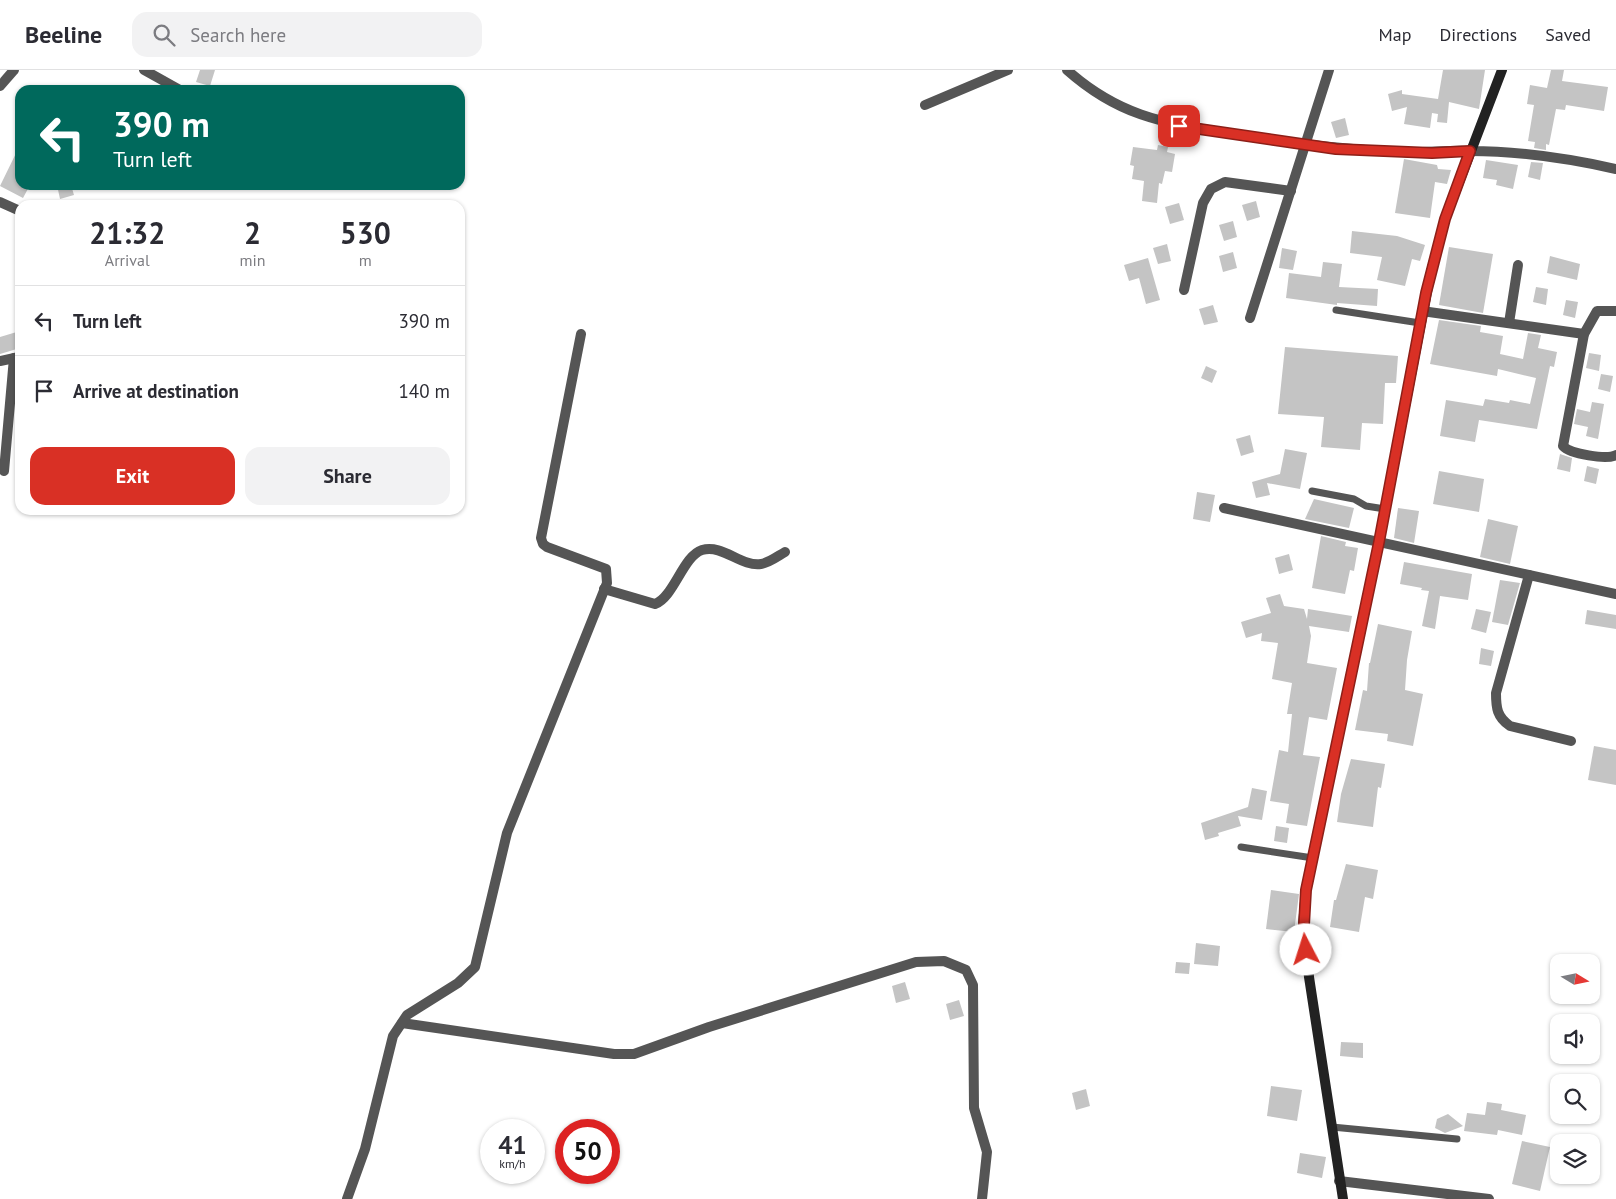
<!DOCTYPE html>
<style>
:root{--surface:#fff;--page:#f2f2f3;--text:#2b2b33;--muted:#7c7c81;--line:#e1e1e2;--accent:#d93025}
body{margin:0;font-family:"PT Sans",sans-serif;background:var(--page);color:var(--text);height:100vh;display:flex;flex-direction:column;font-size:19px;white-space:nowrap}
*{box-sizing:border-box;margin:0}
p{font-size:16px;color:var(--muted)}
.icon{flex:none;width:28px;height:28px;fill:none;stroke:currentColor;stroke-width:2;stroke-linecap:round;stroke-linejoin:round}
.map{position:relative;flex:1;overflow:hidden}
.sheet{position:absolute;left:15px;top:130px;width:450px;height:315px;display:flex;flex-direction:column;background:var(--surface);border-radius:15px;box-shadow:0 1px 4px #0004}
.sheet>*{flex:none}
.guide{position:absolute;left:15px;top:15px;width:450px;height:105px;border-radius:15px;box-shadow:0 1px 4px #0004;background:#00695c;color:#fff;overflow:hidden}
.needle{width:32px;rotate:100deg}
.fabs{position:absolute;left:1550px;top:884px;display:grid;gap:10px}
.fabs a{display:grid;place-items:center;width:50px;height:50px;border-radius:10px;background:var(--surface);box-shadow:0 1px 4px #0004;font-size:25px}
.speed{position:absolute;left:480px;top:1049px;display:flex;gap:10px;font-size:25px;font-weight:700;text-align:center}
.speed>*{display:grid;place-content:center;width:65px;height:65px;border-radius:50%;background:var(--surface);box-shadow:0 1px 4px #0004;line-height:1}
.speed small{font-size:12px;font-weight:400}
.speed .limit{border:8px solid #d22;background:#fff;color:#111}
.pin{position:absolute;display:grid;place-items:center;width:42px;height:42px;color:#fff;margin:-21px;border-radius:10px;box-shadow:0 2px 8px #0006}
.me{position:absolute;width:55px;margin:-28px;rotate:355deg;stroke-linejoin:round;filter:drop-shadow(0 0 4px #0008)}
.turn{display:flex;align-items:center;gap:18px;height:105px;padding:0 15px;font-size:22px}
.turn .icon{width:65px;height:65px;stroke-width:2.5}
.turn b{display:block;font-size:35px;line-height:42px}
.eta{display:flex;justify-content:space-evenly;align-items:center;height:85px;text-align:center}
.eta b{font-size:30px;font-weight:600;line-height:35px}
.primary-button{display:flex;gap:10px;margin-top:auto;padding:10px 15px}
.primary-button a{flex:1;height:58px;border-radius:15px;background:var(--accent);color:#fff;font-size:20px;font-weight:600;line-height:58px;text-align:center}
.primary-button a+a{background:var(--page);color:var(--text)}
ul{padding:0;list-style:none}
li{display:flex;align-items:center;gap:15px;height:70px;padding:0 15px;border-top:1px solid var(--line)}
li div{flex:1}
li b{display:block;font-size:19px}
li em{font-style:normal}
header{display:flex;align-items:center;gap:30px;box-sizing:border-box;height:70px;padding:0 25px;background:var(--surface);border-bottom:1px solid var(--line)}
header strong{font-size:24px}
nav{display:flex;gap:28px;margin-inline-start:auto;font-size:18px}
.search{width:350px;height:45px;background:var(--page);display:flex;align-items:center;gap:12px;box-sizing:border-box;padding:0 18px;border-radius:15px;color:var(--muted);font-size:19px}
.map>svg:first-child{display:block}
.building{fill:#c4c4c4}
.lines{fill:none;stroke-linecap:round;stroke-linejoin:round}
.service{stroke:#555;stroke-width:7}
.minor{stroke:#555;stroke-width:10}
.secondary{stroke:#222;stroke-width:10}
.route-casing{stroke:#8d1f18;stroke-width:12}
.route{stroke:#d93025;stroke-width:9}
</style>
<header>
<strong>Beeline</strong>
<div class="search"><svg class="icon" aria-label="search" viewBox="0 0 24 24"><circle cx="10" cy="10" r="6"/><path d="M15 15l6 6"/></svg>Search here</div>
<nav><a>Map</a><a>Directions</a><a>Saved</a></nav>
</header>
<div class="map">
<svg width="1616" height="1129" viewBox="0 0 1616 1129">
<rect width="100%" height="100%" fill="#fff"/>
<g class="building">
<polygon points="200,0 215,0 210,16 196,12"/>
<polygon points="1443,0 1485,0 1479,39 1449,32 1447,53 1437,52 1438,44 1432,43 1430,58 1404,54 1407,37 1392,41 1388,24 1402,20 1402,24 1438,29"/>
<polygon points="1551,0 1564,0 1562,11 1608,17 1604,41 1566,35 1565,40 1556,39 1549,75 1546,74 1546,80 1534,78 1535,72 1528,71 1534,35 1527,34 1530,15 1547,18"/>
<polygon points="1345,48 1349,65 1336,68 1331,52"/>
<polygon points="20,75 20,115 30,115 23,128 0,116"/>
<polygon points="1158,75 1168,77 1167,82 1175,84 1172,102 1165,101 1162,114 1159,113 1157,133 1142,131 1144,111 1132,109 1134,96 1130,95 1133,77 1157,80"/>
<polygon points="1404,89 1437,95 1438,99 1451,100 1447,114 1435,112 1430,148 1395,143"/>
<polygon points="1486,90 1518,95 1513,119 1496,115 1497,110 1483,108"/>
<polygon points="1531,92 1543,93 1540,110 1528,107"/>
<polygon points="57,115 71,115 74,125 60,129"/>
<polygon points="1256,131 1260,147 1247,151 1242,135"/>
<polygon points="1179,133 1184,150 1170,154 1165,137"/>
<polygon points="1233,151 1237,167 1224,171 1219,155"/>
<polygon points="1352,161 1397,166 1425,175 1420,191 1412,189 1405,216 1377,210 1382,187 1350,183"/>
<polygon points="1167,174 1171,191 1158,194 1153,178"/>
<polygon points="1449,177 1493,184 1483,243 1439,235"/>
<polygon points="1282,178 1297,181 1293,200 1279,198"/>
<polygon points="1233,182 1237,198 1223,202 1219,186"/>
<polygon points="1550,186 1580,194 1577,210 1547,203"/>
<polygon points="1148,188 1160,230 1146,234 1139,208 1129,211 1124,195"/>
<polygon points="1323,192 1342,194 1339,217 1378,219 1377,236 1337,233 1337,235 1286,228 1289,203 1321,207"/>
<polygon points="1536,217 1548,219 1546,235 1533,232"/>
<polygon points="1566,230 1578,232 1575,248 1563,245"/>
<polygon points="1213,235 1218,252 1204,255 1199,239"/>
<polygon points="1439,250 1481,256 1480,262 1503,266 1500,284 1523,289 1528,263 1541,265 1538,278 1557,282 1554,297 1550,296 1537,359 1479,350 1475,372 1440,366 1446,330 1483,336 1485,329 1509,333 1510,330 1530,334 1536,308 1498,299 1497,306 1430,294"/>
<polygon points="20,261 20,278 0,284 0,267"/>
<polygon points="1285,277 1398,286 1396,313 1385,313 1383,354 1362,353 1360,380 1321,377 1324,347 1278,344"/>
<polygon points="1589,283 1601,285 1599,301 1586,298"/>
<polygon points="1206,296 1217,301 1212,313 1201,308"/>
<polygon points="1601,304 1613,306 1610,322 1598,319"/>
<polygon points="1592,332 1604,334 1598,369 1586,366 1588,357 1574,354 1577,339 1590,342"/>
<polygon points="1250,365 1254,382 1241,386 1236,369"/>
<polygon points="1285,379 1307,383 1300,419 1267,413 1270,425 1256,428 1252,412 1280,404"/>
<polygon points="1560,384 1572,388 1570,402 1557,399"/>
<polygon points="1587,396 1599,399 1596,414 1584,411"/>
<polygon points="1439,401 1484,409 1479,442 1433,434"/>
<polygon points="1197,422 1215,425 1210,452 1193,449"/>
<polygon points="1314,429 1354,438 1349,458 1305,449"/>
<polygon points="1398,438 1419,441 1414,473 1394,468"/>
<polygon points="1488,449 1518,456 1510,494 1480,487"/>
<polygon points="1321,466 1346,472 1345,476 1358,478 1354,501 1350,500 1345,524 1312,518"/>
<polygon points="1289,484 1293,500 1279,504 1275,488"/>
<polygon points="1404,492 1472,504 1468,530 1440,526 1435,559 1422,556 1429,521 1421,520 1422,518 1400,514"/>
<polygon points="1500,510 1520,513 1508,555 1492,552"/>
<polygon points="1280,524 1284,536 1304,539 1307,549 1308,539 1352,546 1349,562 1309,556 1311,566 1307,593 1337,598 1327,650 1309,647 1303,685 1320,687 1307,756 1286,753 1289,734 1270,731 1279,680 1288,682 1292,644 1287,644 1292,613 1272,609 1278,573 1261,571 1262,563 1246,568 1241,552 1271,543 1266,528"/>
<polygon points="1476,539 1491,542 1486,563 1471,559"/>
<polygon points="1587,540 1616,545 1616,559 1585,554"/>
<polygon points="1378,554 1412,561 1407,590 1405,620 1423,624 1413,676 1387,671 1388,664 1355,660 1363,620 1367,621 1369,593 1370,593"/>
<polygon points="1481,578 1494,581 1491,596 1479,594"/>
<polygon points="1594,676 1616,680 1616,715 1588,710"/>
<polygon points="1351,689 1385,694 1381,718 1378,717 1373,757 1337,752 1341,724"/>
<polygon points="1252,718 1267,721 1262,750 1238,746 1241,756 1218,763 1219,766 1205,770 1201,753 1248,737"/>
<polygon points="1276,756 1289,758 1287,773 1274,771"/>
<polygon points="1346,794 1378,800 1373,829 1365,827 1359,862 1330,857 1334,830 1336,830"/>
<polygon points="1271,820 1299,824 1294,862 1266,859"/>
<polygon points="1196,873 1220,876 1218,896 1194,894"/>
<polygon points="1176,892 1190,893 1189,904 1175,903"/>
<polygon points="905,912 910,929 896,933 892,916"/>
<polygon points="959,930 964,946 950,950 946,934"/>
<polygon points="1341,972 1363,973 1363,988 1340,986"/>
<polygon points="1271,1016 1302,1020 1297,1051 1267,1046"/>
<polygon points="1086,1019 1090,1036 1076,1040 1072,1023"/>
<polygon points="1487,1032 1502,1034 1501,1040 1526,1045 1522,1065 1498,1060 1497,1065 1464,1061 1467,1043 1485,1045"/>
<polygon points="1448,1044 1463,1056 1445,1063 1435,1058 1437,1049"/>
<polygon points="1522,1071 1550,1077 1540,1121 1512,1114"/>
<polygon points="1300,1083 1326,1087 1322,1108 1297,1103"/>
</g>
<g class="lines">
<g class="service">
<polyline points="1336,240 1420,253"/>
<polyline points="1312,421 1354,429 1366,436 1385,439"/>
<polyline points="1241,777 1313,788"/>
<polyline points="1332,1057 1457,1069"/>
</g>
<g class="minor">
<polyline points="144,0 180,20"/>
<path d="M1067,0C1121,48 1166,53 1233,64C1289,73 1345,80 1402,82C1425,83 1447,80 1470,81C1517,81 1571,89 1616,99"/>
<polyline points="0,16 14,0"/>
<polyline points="925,35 1008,0"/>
<polyline points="0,132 20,141"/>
<polyline points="1184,220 1203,133 1211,119 1225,112 1291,121"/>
<polyline points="1422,241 1584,264"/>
<path d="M1616,241H1597L1584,264L1563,376C1570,384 1607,390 1616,385"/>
<polyline points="1250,248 1329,0"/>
<polyline points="1509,253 1518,195"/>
<polyline points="0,291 19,287"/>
<polyline points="4,401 14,288"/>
<polyline points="1224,438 1616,524"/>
<path d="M1529,505L1496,623C1496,638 1497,647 1510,656L1571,671"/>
<path d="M604,519L655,534C674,527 683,486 702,480C723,474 741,497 761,494C769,493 778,486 785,482"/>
<polyline points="402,953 614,984 634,984 709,957 916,892 944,891 966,900 973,915 974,1038 987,1082 982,1129"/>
<polyline points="1339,1111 1489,1129"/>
<polyline points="347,1129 365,1079 393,966 407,945 458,913 475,897 507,763 607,513 606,499 547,477 543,474 541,468 581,264"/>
</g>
<polyline class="secondary" points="1343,1129 1309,907 1303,855 1306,820 1379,472 1430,206 1445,149 1502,0"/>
</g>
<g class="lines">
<defs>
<polyline id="route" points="1179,56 1336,79 1432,83 1470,81 1445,149 1426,223 1379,472 1306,820 1304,855 1306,880"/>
</defs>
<use href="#route" class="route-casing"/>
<use href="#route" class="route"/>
</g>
</svg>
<div class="fabs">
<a><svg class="needle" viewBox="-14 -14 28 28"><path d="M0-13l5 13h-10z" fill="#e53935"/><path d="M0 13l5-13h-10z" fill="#7c7c81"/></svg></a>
<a><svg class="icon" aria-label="sound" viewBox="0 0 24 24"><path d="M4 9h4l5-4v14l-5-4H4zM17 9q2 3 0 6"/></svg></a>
<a><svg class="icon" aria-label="search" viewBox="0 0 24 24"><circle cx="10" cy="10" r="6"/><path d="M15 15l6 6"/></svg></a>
<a><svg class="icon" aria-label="layers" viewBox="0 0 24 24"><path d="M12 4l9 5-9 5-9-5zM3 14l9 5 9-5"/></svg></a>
</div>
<div class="speed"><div>41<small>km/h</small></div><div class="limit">50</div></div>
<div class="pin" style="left:1179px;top:56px;background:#d93025"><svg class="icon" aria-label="arrive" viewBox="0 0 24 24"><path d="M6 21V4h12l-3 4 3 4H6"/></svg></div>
<svg class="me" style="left:1306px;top:880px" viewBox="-20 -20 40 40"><circle r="19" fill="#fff"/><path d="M0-13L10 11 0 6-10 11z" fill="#d93025"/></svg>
<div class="guide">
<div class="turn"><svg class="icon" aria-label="left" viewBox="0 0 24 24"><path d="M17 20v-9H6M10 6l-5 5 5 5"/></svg><div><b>390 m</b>Turn left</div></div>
</div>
<section class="sheet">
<div class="eta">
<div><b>21:32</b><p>Arrival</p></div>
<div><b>2</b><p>min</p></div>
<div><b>530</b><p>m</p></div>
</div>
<ul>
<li><svg class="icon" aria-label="left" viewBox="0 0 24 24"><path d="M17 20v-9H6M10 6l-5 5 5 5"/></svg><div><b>Turn left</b></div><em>390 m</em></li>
<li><svg class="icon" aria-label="arrive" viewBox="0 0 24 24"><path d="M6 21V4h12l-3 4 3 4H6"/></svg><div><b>Arrive at destination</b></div><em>140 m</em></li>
</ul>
<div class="primary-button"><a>Exit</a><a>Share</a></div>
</section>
</div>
